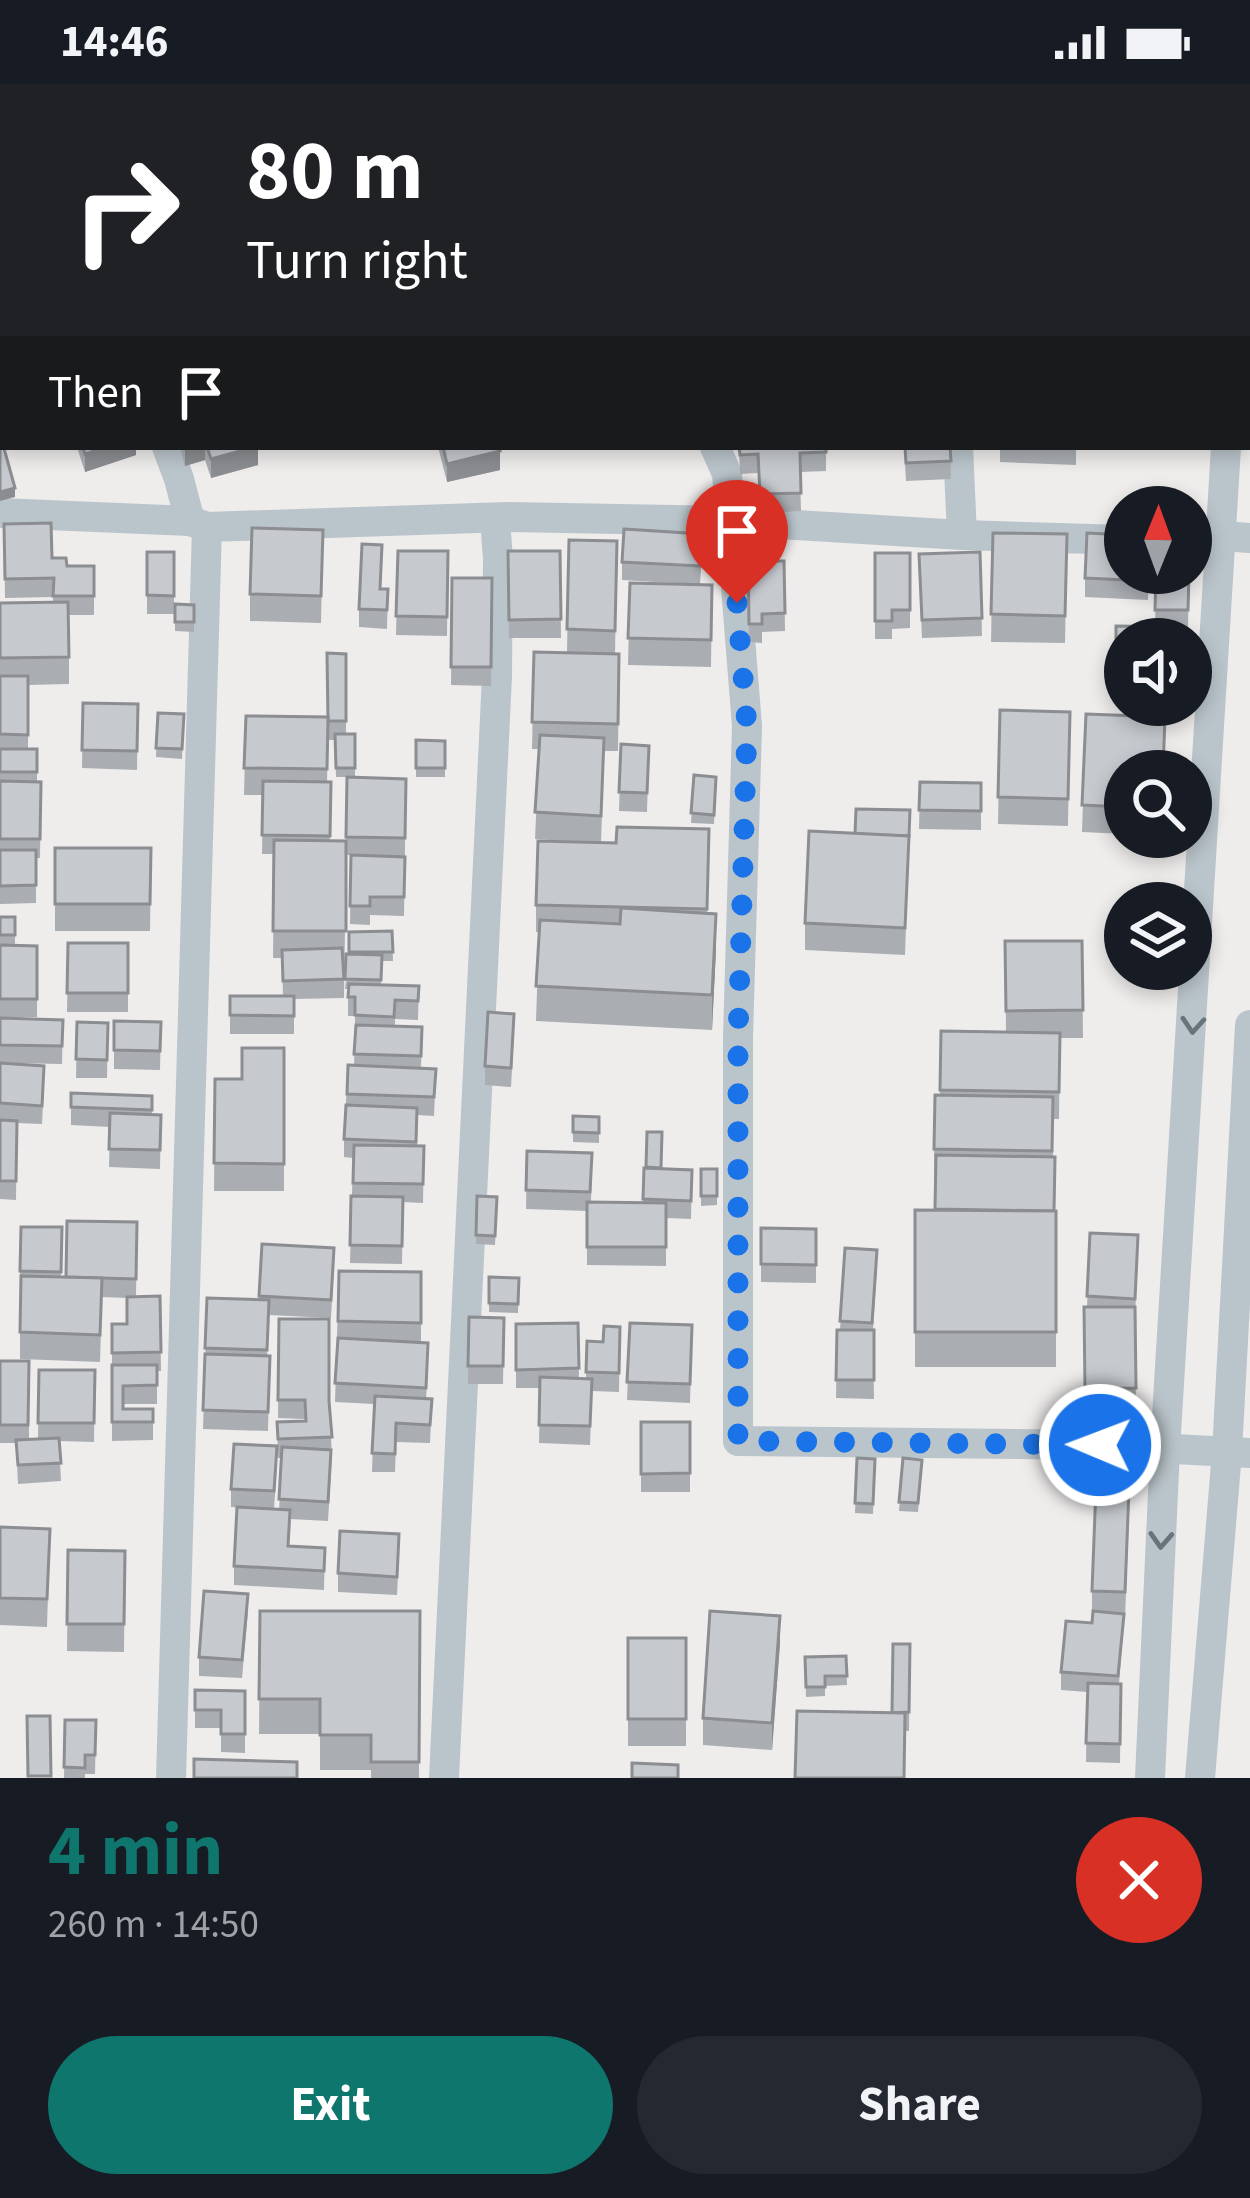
<!DOCTYPE html>
<meta charset="utf-8">
<style>
:root{--surface:#171b24;--page:#242831;--text:#f1f3f6;--muted:#9ea1a6;--accent:#0f766e}
body{margin:0;font-family:"Source Sans 3",sans-serif;background:var(--page);color:var(--text);height:100vh;display:flex;flex-direction:column;font-size:45px;white-space:nowrap}
*{box-sizing:border-box;margin:0}
p{font-size:39px;color:var(--muted)}
.icon{flex:none;width:66px;height:66px;fill:none;stroke:currentColor;stroke-width:2;stroke-linecap:round;stroke-linejoin:round}
.map{position:relative;height:1694px;overflow:hidden}
.panel{display:flex;flex-direction:column;background:var(--surface);flex:1}
.panel>*{flex:none}
.banner{position:absolute;left:0px;top:0px;width:1251px;height:366px;box-shadow:0 6px 18px #0003;background:#202124;color:#fff;overflow:hidden}
.needle{width:78px;rotate:1deg}
.controls{position:absolute;left:1104px;top:402px;display:grid;gap:24px}
.controls a{display:grid;place-items:center;width:108px;height:108px;border-radius:50%;background:var(--surface);box-shadow:0 6px 18px #0003;font-size:60px}
.pin{position:absolute;display:grid;place-items:center;width:102px;height:102px;color:#fff;margin:-123px -51px;border-radius:50% 50% 50% 0;rotate:-45deg;box-shadow:0 0 12px #0007}
.pin .icon{rotate:45deg}
.me{position:absolute;width:132px;margin:-66px;rotate:271deg;stroke-linejoin:round;filter:drop-shadow(0 0 9px #0008)}
.turn{display:flex;align-items:center;gap:42px;height:252px;padding:0 48px;font-size:54px}
.turn .icon{width:156px;height:156px;stroke-width:2.5}
.turn b{display:block;font-size:84px;line-height:102px}
.then{display:flex;align-items:center;height:114px;padding:0 48px;background:#0003;gap:24px;font-size:45px}
.round{display:grid;place-items:center;flex:none;width:126px;height:126px;border-radius:63px;background:var(--page)}
.head{display:flex;align-items:center;justify-content:space-between;height:204px;padding:0 48px}
h1{font-size:72px;font-weight:700;line-height:90px;color:var(--accent)}
.action{display:flex;gap:24px;margin-top:auto;padding:24px 48px}
.action a{flex:1;height:138px;border-radius:72px;background:var(--accent);color:#fff;font-size:48px;font-weight:700;line-height:138px;text-align:center}
.action a+a{background:var(--page);color:var(--text)}
.status{display:flex;justify-content:space-between;align-items:center;height:84px;padding:0 60px;background:var(--surface);direction:ltr}
.status svg{height:33px;fill:currentColor}
.map>svg:first-child{display:block}
.lines{fill:none;stroke-linecap:round;stroke-linejoin:round}
.minor{stroke:#bac5cb;stroke-width:30}
.wall{fill:#aaaeb2}
.shaded-wall{fill:#8b8d91}
.building{fill:#c6cacf;stroke:#8b8d91;stroke-width:3}
.oneway{stroke:#68747b}
.route{stroke:#1a73e8;stroke-width:21;stroke-dasharray:0 37.8}
</style>
<div class="status"><b>14:46</b><svg viewBox="0 0 49 12"><path d="M0 12V9h3v3zM5 12V6h3v6zM10 12V3h3v9zM15 12V0h3v12zM26 1h20v11H26zM47 4h2v5h-2z"/></svg></div>
<div class="map">
<svg width="1250" height="1694" viewBox="0 0 1250 1694">
<rect width="100%" height="100%" fill="#efecec"/>
<g class="lines">
<g class="minor">
<polyline points="6,0 8,3"/>
<polyline points="551,0 553,3"/>
<polyline points="940,0 941,3"/>
<polyline points="1245,3 1245,0"/>
<polyline points="167,363 179,395 190,437"/>
<polyline points="715,363 727,390 747,642 738,954 738,1357 1100,1361 1250,1369"/>
<polyline points="958,363 962,451"/>
<polyline points="0,429 190,437 207,443 508,433 730,437 962,451 1125,456"/>
<polyline points="1191,456 1222,452 1250,454"/>
<polyline points="171,1694 207,443"/>
<polyline points="444,1694 497,592 498,475 495,435"/>
<polyline points="1150,1694 1165,1365 1226,363"/>
<polyline points="1200,1694 1227,1368 1250,941"/>
</g>
</g>
<g class="wall">
<polygon points="3,235 3,352 0,344 0,236"/>
<polygon points="77,363 136,363 136,371 85,388"/>
<polygon points="180,363 258,363 258,381 211,394 205,376 185,382"/>
<polygon points="438,363 499,363 500,386 447,398"/>
<polygon points="739,363 826,363 826,387 800,388 801,427 760,429 758,389 740,390"/>
<polygon points="904,363 950,363 951,395 906,397"/>
<polygon points="1000,363 1076,363 1076,381 1000,378"/>
<polygon points="4,440 67,482 94,482 94,531 69,531 69,600 28,601 28,665 37,665 37,697 41,698 40,774 36,774 36,819 0,820 0,519 53,519 53,513 5,514"/>
<polygon points="323,446 321,539 250,537 250,510"/>
<polygon points="993,449 1067,450 1065,559 991,558"/>
<polygon points="569,456 617,457 615,570 619,570 618,667 604,667 601,759 535,755 539,665 532,665 534,568 567,569"/>
<polygon points="398,467 448,467 447,552 396,551"/>
<polygon points="508,467 560,467 561,554 509,554"/>
<rect x="147" y="468" width="27" height="62"/>
<polygon points="702,468 700,501 712,501 711,583 628,581 630,499 689,500 622,496 622,478"/>
<polygon points="980,468 982,552 922,554 919,488"/>
<polygon points="875,469 910,469 910,544 892,545 892,555 875,555"/>
<polygon points="748,470 766,477 784,477 785,547 762,548 762,559 749,558"/>
<polygon points="1125,489 1149,489 1148,516 1085,513 1085,494"/>
<polygon points="1156,489 1189,489 1188,545 1179,545 1125,555 1125,583 1116,583 1116,542 1155,543"/>
<polygon points="452,494 492,494 491,602 451,601"/>
<polygon points="381,505 388,505 387,545 359,543 359,525"/>
<polygon points="175,520 194,521 194,548 175,547"/>
<polygon points="346,570 346,650 355,650 355,693 336,693 335,656 328,656 327,698 330,757 346,757 347,693 406,695 404,832 370,831 370,841 350,840 351,771 346,771 344,914 294,915 294,950 230,950 230,912 283,912 282,874 273,874 274,770 262,770 263,711 244,711 246,632 327,633"/>
<polygon points="83,619 138,620 137,686 82,684"/>
<rect x="1146" y="621" width="33" height="3"/>
<polygon points="1000,626 1070,628 1068,742 998,740"/>
<polygon points="158,629 184,630 182,675 156,673"/>
<polygon points="1086,630 1165,633 1164,687 1125,687 1125,750 1082,748"/>
<polygon points="416,656 445,657 445,693 416,693"/>
<polygon points="621,660 649,662 647,728 619,727"/>
<polygon points="694,691 716,693 714,740 691,739"/>
<polygon points="920,698 981,699 981,746 919,745"/>
<polygon points="910,726 905,871 805,866 805,839 855,750"/>
<polygon points="709,745 707,829 716,865 712,946 536,937 539,848 536,848 536,821 616,759"/>
<polygon points="55,764 151,764 150,847 55,847"/>
<polygon points="0,833 15,833 15,862 37,862 37,933 0,933"/>
<polygon points="392,847 393,877 381,877 381,901 419,902 418,936 395,935 395,942 422,943 421,984 436,985 434,1032 417,1031 417,1062 424,1062 423,1119 403,1118 402,1180 350,1179 353,1074 344,1073 344,1055 348,981 354,982 355,949 355,932 348,932 348,905 345,905 349,870 349,848"/>
<polygon points="1005,857 1082,857 1083,954 1060,954 1059,1035 1053,1035 1053,1073 1054,1127 1056,1127 1056,1283 915,1283 915,1126 935,1126 934,1065 940,1011 941,947 1006,948"/>
<polygon points="68,859 128,859 128,928 67,928"/>
<polygon points="0,934 63,936 62,980 8,979 44,1000 42,1040 17,1039 16,1116 0,1115"/>
<polygon points="114,937 161,938 160,986 114,985"/>
<polygon points="77,938 108,939 107,994 76,994"/>
<polygon points="514,949 511,1003 485,1001 485,982"/>
<polygon points="284,964 284,1107 214,1107 215,995 242,995"/>
<polygon points="71,1009 152,1012 152,1030 161,1031 160,1085 109,1083 110,1043 71,1041"/>
<polygon points="573,1032 599,1033 599,1059 573,1058"/>
<polygon points="527,1067 592,1069 591,1118 643,1119 644,1084 692,1086 691,1135 666,1134 666,1182 587,1181 587,1127 526,1125"/>
<polygon points="701,1085 717,1085 717,1121 701,1122"/>
<polygon points="477,1112 497,1113 495,1161 476,1160"/>
<polygon points="137,1138 136,1213 160,1212 161,1287 157,1287 157,1320 123,1320 123,1325 153,1325 153,1356 112,1357 112,1240 127,1240 127,1214 102,1213 100,1278 20,1275 20,1187 62,1143 61,1193 66,1193"/>
<polygon points="761,1144 816,1145 816,1199 761,1198"/>
<polygon points="1090,1149 1138,1170 1135,1232 1136,1323 1085,1323 1084,1223 1087,1223"/>
<polygon points="262,1160 334,1182 331,1234 269,1231 267,1272 270,1272 268,1347 203,1345 207,1214 259,1216"/>
<polygon points="845,1164 877,1184 873,1246 874,1315 836,1314 837,1246 840,1246"/>
<polygon points="339,1187 421,1188 421,1259 428,1278 426,1315 432,1315 430,1359 396,1358 395,1388 372,1388 374,1320 335,1318"/>
<polygon points="489,1193 519,1194 518,1229 489,1228"/>
<polygon points="469,1233 504,1234 503,1300 468,1300"/>
<polygon points="279,1235 329,1318 332,1371 328,1437 290,1435 289,1462 325,1464 324,1506 234,1501 234,1482 279,1426 282,1374 278,1374 277,1338 305,1337 305,1335 278,1334"/>
<polygon points="578,1239 579,1294 586,1294 587,1257 603,1258 620,1243 619,1308 592,1307 590,1361 539,1359 540,1304 516,1304 516,1240"/>
<polygon points="630,1239 692,1241 690,1319 627,1316"/>
<polygon points="0,1277 29,1277 29,1355 38,1355 39,1286 95,1286 94,1358 59,1357 61,1397 18,1400 16,1359 0,1359"/>
<rect x="641" y="1338" width="49" height="70"/>
<polygon points="857,1374 875,1375 873,1430 855,1429"/>
<polygon points="903,1374 922,1385 918,1428 899,1427"/>
<polygon points="1131,1379 1125,1535 1124,1535 1119,1600 1121,1600 1120,1679 1086,1678 1087,1608 1061,1606 1061,1588 1092,1539 1092,1507"/>
<polygon points="277,1380 274,1425 231,1423 231,1405"/>
<polygon points="0,1443 50,1445 47,1543 0,1541"/>
<polygon points="68,1466 125,1467 124,1568 67,1567"/>
<polygon points="399,1469 397,1511 338,1508 338,1489"/>
<polygon points="260,1527 420,1527 419,1694 371,1694 371,1686 320,1686 320,1650 259,1650"/>
<polygon points="248,1528 242,1594 199,1592 199,1573"/>
<rect x="628" y="1554" width="58" height="108"/>
<polygon points="780,1559 772,1666 703,1661 703,1634"/>
<polygon points="910,1560 909,1647 905,1647 892,1629"/>
<polygon points="846,1572 847,1601 825,1602 825,1612 806,1613 805,1573"/>
<polygon points="195,1606 245,1607 245,1669 221,1668 221,1644 195,1644"/>
<polygon points="65,1636 96,1636 95,1690 85,1690 85,1694 64,1694"/>
</g>
<g class="shaded-wall">
<polygon points="3,168 3,187 0,188 0,169"/>
<polygon points="106,363 136,363 136,371 85,388 85,370"/>
<polygon points="185,363 205,363 205,376 185,382"/>
<polygon points="258,363 258,381 211,394 211,375"/>
<polygon points="500,367 500,386 447,398 447,380"/>
<polygon points="15,404 15,413 0,417 0,408"/>
<polygon points="716,830 716,865 712,946 712,911"/>
<polygon points="780,1532 780,1559 772,1666 772,1639"/>
</g>
<g class="building">
<polygon points="628,0 662,0 663,3 618,3"/>
<rect x="674" y="0" width="47" height="3"/>
<polygon points="866,0 899,0 900,3 852,3"/>
<rect x="1056" y="0" width="78" height="3"/>
<polygon points="0,141 3,149 3,168 0,169"/>
<polygon points="3,235 3,298 0,299 0,236"/>
<polygon points="3,306 3,334 0,326 0,307"/>
<polygon points="0,350 15,404 0,408"/>
<polygon points="83,363 106,363 85,370"/>
<polygon points="207,363 255,363 211,375"/>
<polygon points="443,363 499,363 500,367 447,380"/>
<polygon points="739,363 826,363 826,368 800,369 801,409 760,410 758,370 740,371"/>
<polygon points="905,363 950,363 951,377 906,379"/>
<polygon points="51,439 52,474 66,474 67,482 94,482 94,512 53,512 54,494 5,495 4,440"/>
<polygon points="252,444 323,446 321,512 250,510"/>
<polygon points="624,445 702,450 700,482 622,478"/>
<polygon points="993,449 1067,450 1065,532 991,530"/>
<polygon points="1087,449 1125,451 1125,489 1148,489 1148,497 1085,494"/>
<polygon points="569,456 617,457 615,547 567,545"/>
<polygon points="362,460 382,461 380,505 388,505 387,526 359,525"/>
<polygon points="398,467 448,467 447,533 396,532"/>
<polygon points="508,467 560,467 561,535 509,536"/>
<polygon points="147,468 174,468 174,512 147,511"/>
<polygon points="980,468 982,534 922,536 919,470"/>
<polygon points="875,469 910,469 910,526 892,526 892,537 875,537"/>
<polygon points="748,470 766,470 766,477 784,477 785,529 762,530 762,540 749,540"/>
<polygon points="1156,489 1189,489 1188,526 1155,526"/>
<polygon points="452,494 492,494 491,583 451,583"/>
<polygon points="630,499 712,501 711,556 628,554"/>
<polygon points="68,518 69,573 0,574 0,519"/>
<polygon points="175,520 194,521 194,538 175,538"/>
<polygon points="1116,542 1179,543 1179,555 1125,555 1125,565 1116,564"/>
<polygon points="534,568 619,570 618,640 532,638"/>
<polygon points="327,569 346,570 346,637 328,637"/>
<polygon points="0,592 28,592 28,651 0,650"/>
<polygon points="83,619 138,620 137,667 82,666"/>
<polygon points="1000,626 1070,628 1068,715 998,713"/>
<polygon points="158,629 184,630 182,665 156,664"/>
<polygon points="1086,630 1165,633 1163,687 1125,687 1125,723 1082,721"/>
<polygon points="246,632 328,633 327,685 244,684"/>
<polygon points="335,650 355,650 355,684 336,684"/>
<polygon points="540,651 604,654 601,732 535,728"/>
<polygon points="416,656 445,657 445,684 416,684"/>
<polygon points="621,660 649,662 647,709 619,708"/>
<rect x="0" y="665" width="37" height="23"/>
<polygon points="694,691 716,693 714,731 691,729"/>
<polygon points="347,693 406,695 405,754 346,753"/>
<polygon points="0,697 41,698 40,755 0,755"/>
<polygon points="263,697 331,698 330,752 262,751"/>
<polygon points="920,698 981,699 981,727 919,726"/>
<polygon points="856,725 910,726 909,752 855,750"/>
<polygon points="617,743 709,745 707,825 536,821 538,757 616,759"/>
<polygon points="809,747 909,752 905,844 805,839"/>
<polygon points="274,756 346,757 346,847 273,847"/>
<polygon points="55,764 151,764 150,820 55,820"/>
<polygon points="0,766 36,766 36,801 0,802"/>
<polygon points="351,771 405,773 404,813 370,813 370,822 350,822"/>
<polygon points="621,824 716,830 712,911 536,902 540,836 620,840"/>
<rect x="0" y="833" width="15" height="18"/>
<polygon points="392,847 393,868 349,868 349,848"/>
<polygon points="1005,857 1082,857 1083,926 1006,927"/>
<polygon points="68,859 128,859 128,909 67,909"/>
<polygon points="0,861 37,862 37,915 0,915"/>
<polygon points="342,864 344,895 283,897 282,866"/>
<polygon points="346,870 382,871 381,896 345,895"/>
<polygon points="349,900 419,902 418,917 395,916 394,933 355,931 355,913 348,913"/>
<polygon points="230,912 294,912 294,932 230,931"/>
<polygon points="488,928 514,930 511,984 485,982"/>
<polygon points="0,934 63,936 62,962 0,961"/>
<polygon points="114,937 161,938 160,967 114,966"/>
<polygon points="77,938 108,939 107,976 76,975"/>
<polygon points="356,941 422,943 421,972 354,970"/>
<polygon points="941,947 1060,949 1059,1008 940,1006"/>
<polygon points="242,964 284,964 284,1080 214,1079 215,995 242,995"/>
<polygon points="0,979 44,982 42,1022 0,1019"/>
<polygon points="348,981 436,985 434,1013 347,1010"/>
<polygon points="71,1009 152,1012 152,1026 71,1023"/>
<polygon points="935,1011 1053,1013 1052,1067 934,1065"/>
<polygon points="346,1021 417,1024 416,1058 344,1055"/>
<polygon points="110,1029 161,1031 160,1066 109,1065"/>
<polygon points="573,1032 599,1033 599,1049 573,1048"/>
<polygon points="0,1036 17,1037 16,1097 0,1097"/>
<polygon points="647,1048 662,1048 661,1084 646,1083"/>
<polygon points="354,1061 424,1062 423,1100 353,1099"/>
<polygon points="527,1067 592,1069 590,1108 526,1106"/>
<polygon points="936,1071 1055,1073 1054,1127 935,1125"/>
<polygon points="644,1084 692,1086 691,1117 643,1115"/>
<rect x="701" y="1085" width="16" height="27"/>
<polygon points="351,1112 403,1113 402,1162 350,1161"/>
<polygon points="477,1112 497,1113 495,1152 476,1151"/>
<polygon points="587,1118 666,1119 666,1163 587,1163"/>
<polygon points="915,1126 1056,1127 1056,1248 915,1248"/>
<polygon points="67,1137 137,1138 136,1195 66,1193"/>
<polygon points="21,1143 62,1143 61,1188 20,1187"/>
<polygon points="761,1144 816,1145 816,1181 761,1180"/>
<polygon points="1090,1149 1138,1151 1135,1215 1087,1212"/>
<polygon points="262,1160 334,1164 331,1216 259,1212"/>
<polygon points="845,1164 877,1166 872,1239 840,1237"/>
<polygon points="339,1187 421,1188 421,1239 338,1237"/>
<polygon points="21,1192 102,1194 100,1251 20,1248"/>
<polygon points="489,1193 519,1194 518,1220 489,1219"/>
<polygon points="160,1212 161,1268 112,1269 112,1240 127,1240 127,1213"/>
<polygon points="207,1214 269,1216 267,1266 205,1264"/>
<polygon points="1084,1223 1135,1223 1136,1304 1085,1305"/>
<polygon points="469,1233 504,1234 503,1282 468,1282"/>
<polygon points="279,1235 329,1235 329,1317 332,1353 278,1355 277,1338 306,1337 305,1316 278,1316"/>
<polygon points="578,1239 579,1284 516,1286 516,1240"/>
<polygon points="630,1239 692,1241 690,1300 627,1298"/>
<polygon points="604,1242 620,1243 619,1289 586,1288 587,1257 603,1258"/>
<polygon points="837,1246 874,1246 874,1296 836,1296"/>
<polygon points="338,1254 428,1259 426,1304 335,1299"/>
<polygon points="205,1270 270,1272 268,1328 203,1326"/>
<polygon points="0,1277 29,1277 28,1341 0,1341"/>
<polygon points="112,1281 157,1281 157,1301 123,1302 123,1325 153,1325 153,1338 112,1338"/>
<polygon points="39,1286 95,1286 94,1339 38,1339"/>
<polygon points="540,1293 592,1295 590,1342 539,1341"/>
<polygon points="375,1312 432,1315 430,1341 396,1339 395,1370 372,1369"/>
<polygon points="641,1338 690,1338 690,1389 641,1390"/>
<polygon points="1098,1350 1131,1352 1125,1508 1092,1507"/>
<polygon points="59,1354 61,1379 18,1381 16,1356"/>
<polygon points="234,1360 277,1362 274,1407 231,1405"/>
<polygon points="282,1363 331,1366 328,1418 279,1415"/>
<polygon points="857,1374 875,1375 873,1420 855,1419"/>
<polygon points="903,1374 922,1376 918,1419 899,1418"/>
<polygon points="237,1423 290,1426 288,1462 325,1464 324,1487 234,1482"/>
<polygon points="0,1443 50,1445 47,1515 0,1514"/>
<polygon points="340,1447 399,1450 397,1493 338,1489"/>
<polygon points="68,1466 125,1467 124,1540 67,1540"/>
<polygon points="204,1507 248,1510 242,1576 199,1573"/>
<polygon points="260,1527 420,1527 419,1678 371,1678 371,1651 320,1651 320,1615 259,1615"/>
<polygon points="710,1527 780,1532 772,1639 703,1634"/>
<polygon points="1093,1527 1124,1530 1118,1592 1061,1588 1066,1537 1092,1539"/>
<rect x="628" y="1554" width="58" height="81"/>
<polygon points="893,1560 910,1560 909,1628 892,1629"/>
<polygon points="846,1572 847,1592 825,1592 825,1603 806,1603 805,1573"/>
<polygon points="1088,1599 1121,1600 1120,1660 1086,1659"/>
<polygon points="195,1606 245,1607 245,1650 221,1650 221,1626 195,1626"/>
<polygon points="797,1627 905,1629 904,1694 795,1694"/>
<polygon points="27,1632 50,1632 51,1692 28,1692"/>
<polygon points="65,1636 96,1636 95,1671 85,1671 85,1684 64,1683"/>
<polygon points="194,1675 297,1678 297,1694 194,1694"/>
<polygon points="632,1679 678,1681 678,1694 632,1694"/>
</g>
<defs><path id="oneway-chevron" d="M-2-3.5L2.5 0L-2 3.5" fill="none" stroke-width="1.6" stroke-linecap="round" stroke-linejoin="round" transform="scale(3)"/></defs>
<g class="oneway">
<use href="#oneway-chevron" transform="translate(1193 941) rotate(94)"/>
<use href="#oneway-chevron" transform="translate(1161 1456) rotate(93)"/>
</g>
<g class="lines">
<polyline class="route" points="737,519 747,642 738,954 738,1357 1100,1361"/>
</g>
</svg>
<div class="controls">
<a><svg class="needle" viewBox="-14 -14 28 28"><path d="M0-13l5 13h-10z" fill="#e53935"/><path d="M0 13l5-13h-10z" fill="#9ea1a6"/></svg></a>
<a><svg class="icon" aria-label="sound" viewBox="0 0 24 24"><path d="M4 9h4l5-4v14l-5-4H4zM17 9q2 3 0 6"/></svg></a>
<a><svg class="icon" aria-label="search" viewBox="0 0 24 24"><circle cx="10" cy="10" r="6"/><path d="M15 15l6 6"/></svg></a>
<a><svg class="icon" aria-label="layers" viewBox="0 0 24 24"><path d="M12 4l9 5-9 5-9-5zM3 14l9 5 9-5"/></svg></a>
</div>
<div class="pin" style="left:737px;top:519px;background:#d93025"><svg class="icon" aria-label="arrive" viewBox="0 0 24 24"><path d="M6 21V4h12l-3 4 3 4H6"/></svg></div>
<svg class="me" style="left:1100px;top:1361px" viewBox="-20 -20 40 40"><circle r="17" fill="#1a73e8" stroke="#fff" stroke-width="3"/><path d="M0-11L8 9 0 5-8 9z" fill="#fff"/></svg>
<div class="banner">
<div class="turn"><svg class="icon" aria-label="right" viewBox="0 0 24 24"><path d="M7 20v-9h11M14 6l5 5-5 5"/></svg><div><b>80 m</b>Turn right</div></div>
<div class="then">Then<svg class="icon" aria-label="arrive" viewBox="0 0 24 24"><path d="M6 21V4h12l-3 4 3 4H6"/></svg></div>
</div>
</div>
<section class="panel">
<div class="head"><div><h1>4 min</h1><p>260 m · 14:50</p></div><a class="round" style="background:#d93025;color:#fff"><svg class="icon" aria-label="close" viewBox="0 0 24 24"><path d="M6 6l12 12M18 6L6 18"/></svg></a></div>
<div class="action"><a>Exit</a><a>Share</a></div>
</section>
